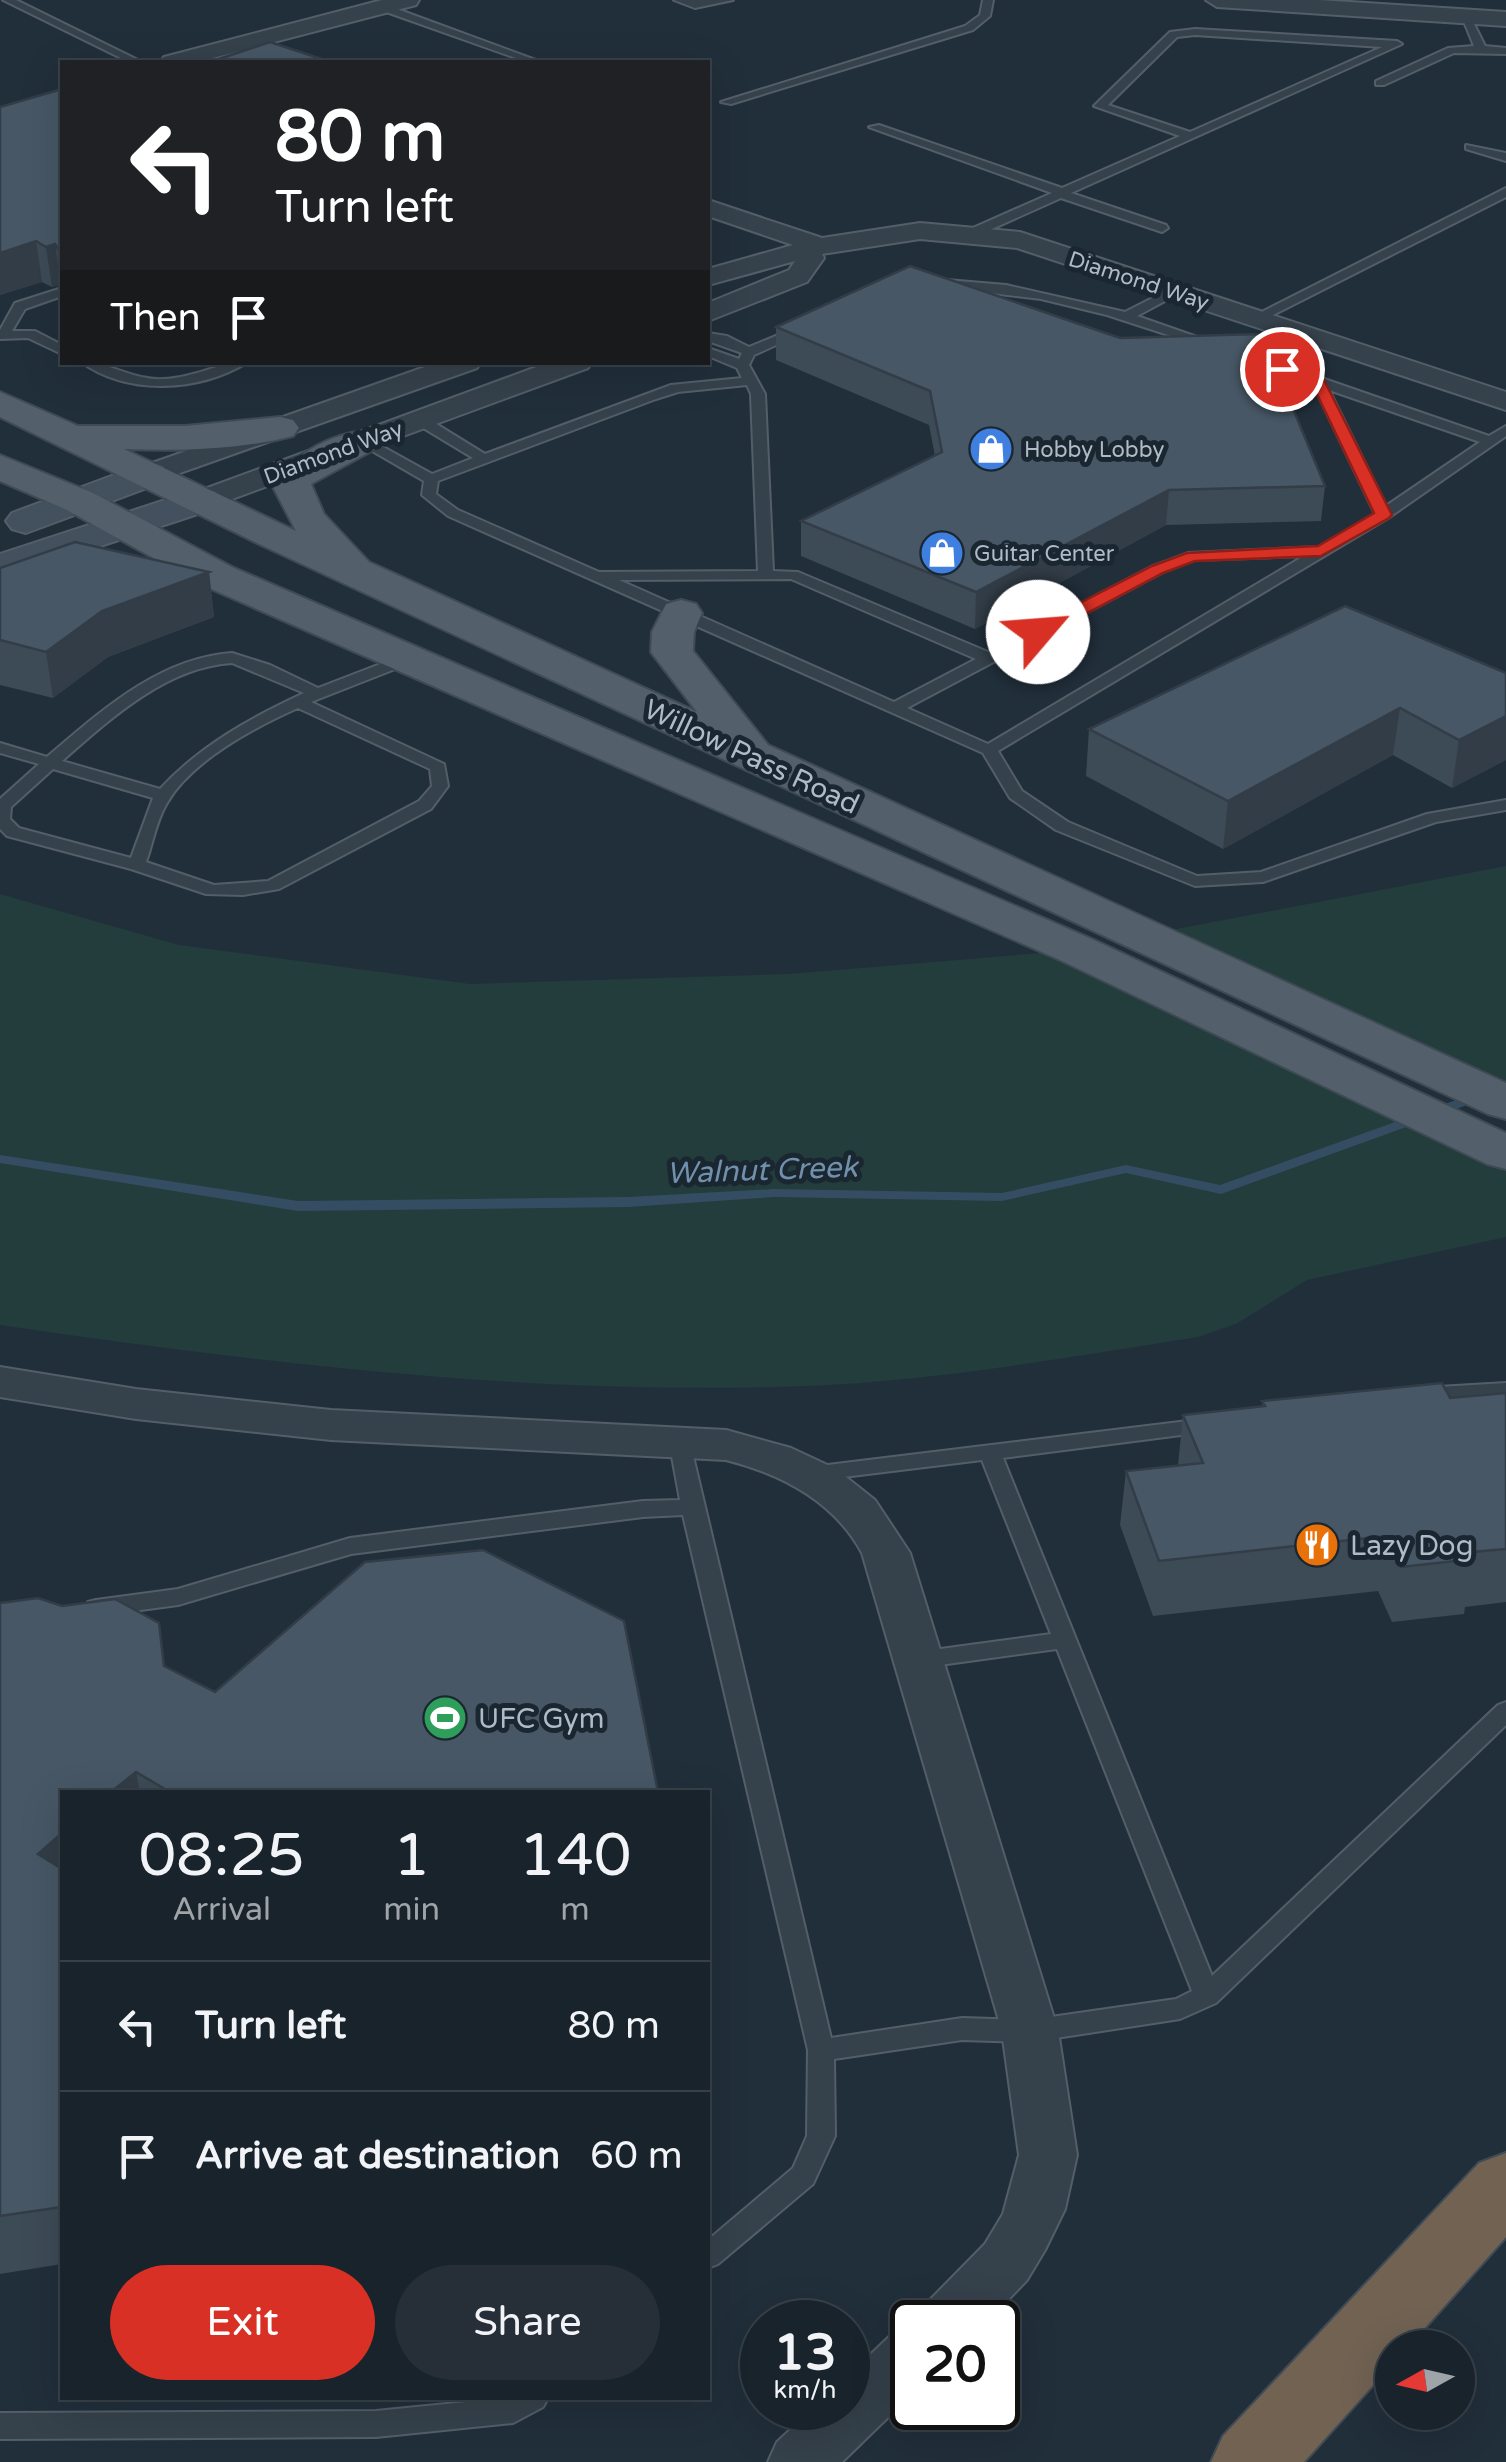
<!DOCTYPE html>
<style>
:root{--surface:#19232c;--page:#262f38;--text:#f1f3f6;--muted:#9fa4a9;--line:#374048;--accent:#d93025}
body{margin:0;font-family:"Varela Round",sans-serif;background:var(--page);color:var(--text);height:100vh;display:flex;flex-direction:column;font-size:38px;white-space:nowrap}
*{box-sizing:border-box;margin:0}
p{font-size:32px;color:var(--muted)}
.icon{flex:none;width:55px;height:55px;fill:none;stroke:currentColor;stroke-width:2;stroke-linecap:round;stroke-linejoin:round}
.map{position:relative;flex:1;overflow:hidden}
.panel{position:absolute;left:60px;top:1790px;width:650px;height:610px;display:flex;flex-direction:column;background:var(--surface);border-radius:0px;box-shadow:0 10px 40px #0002,0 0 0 2px var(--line)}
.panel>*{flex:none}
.top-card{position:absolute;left:60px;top:60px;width:650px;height:305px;border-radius:0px;box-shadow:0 10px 40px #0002,0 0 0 2px var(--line);background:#202124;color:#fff;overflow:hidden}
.needle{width:65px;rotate:262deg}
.buttons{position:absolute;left:1375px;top:2330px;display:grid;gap:20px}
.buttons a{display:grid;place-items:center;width:100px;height:100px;border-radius:50%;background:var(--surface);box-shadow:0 10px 40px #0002,0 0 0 2px var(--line);font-size:50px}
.speed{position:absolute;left:740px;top:2300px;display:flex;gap:20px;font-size:50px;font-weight:700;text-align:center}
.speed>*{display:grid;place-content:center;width:130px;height:130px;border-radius:50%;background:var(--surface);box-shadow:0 10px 40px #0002,0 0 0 2px var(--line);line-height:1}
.speed small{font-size:25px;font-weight:400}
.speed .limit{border:5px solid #111;border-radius:15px;background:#fff;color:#111}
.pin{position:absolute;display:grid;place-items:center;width:85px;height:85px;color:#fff;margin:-42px;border:5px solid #fff;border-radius:50%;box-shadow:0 2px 10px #0007}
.me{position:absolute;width:110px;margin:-55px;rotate:63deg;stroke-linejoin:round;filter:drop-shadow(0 0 8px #0008)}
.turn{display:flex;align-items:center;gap:35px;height:210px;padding:0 50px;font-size:45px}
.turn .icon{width:130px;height:130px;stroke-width:2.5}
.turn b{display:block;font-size:70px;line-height:85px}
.then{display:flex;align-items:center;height:95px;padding:0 50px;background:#0003;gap:20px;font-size:38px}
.eta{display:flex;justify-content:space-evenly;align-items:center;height:170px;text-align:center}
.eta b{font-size:60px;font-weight:600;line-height:70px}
.button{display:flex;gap:20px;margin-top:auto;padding:20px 50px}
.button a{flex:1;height:115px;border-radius:60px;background:var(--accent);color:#fff;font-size:40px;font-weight:600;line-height:115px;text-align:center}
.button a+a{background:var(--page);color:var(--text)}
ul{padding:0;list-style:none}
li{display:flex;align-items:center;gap:30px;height:130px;padding:0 50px;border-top:2px solid var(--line)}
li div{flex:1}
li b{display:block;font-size:38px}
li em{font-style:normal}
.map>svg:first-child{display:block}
.green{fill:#233c3c}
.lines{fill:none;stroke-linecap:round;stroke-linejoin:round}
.stream{fill:#354d63;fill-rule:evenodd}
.service-casing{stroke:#535e69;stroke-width:4}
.minor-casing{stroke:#535e69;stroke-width:4}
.secondary-casing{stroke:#535e69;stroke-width:4}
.primary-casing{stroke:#3e4a54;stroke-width:4}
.motorway-casing{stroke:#404b56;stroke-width:4}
.service{fill:#35414b;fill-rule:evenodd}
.minor{fill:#35414b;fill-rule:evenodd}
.secondary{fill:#43505e;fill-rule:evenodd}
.primary{fill:#53606b;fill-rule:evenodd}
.motorway{fill:#716252;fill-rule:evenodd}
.wall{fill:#3d4b57}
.shaded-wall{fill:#323d47}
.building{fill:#475765;stroke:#323d47;stroke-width:2.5}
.route{fill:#d93025;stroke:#8d1f18;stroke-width:2.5}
.labels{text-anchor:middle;stroke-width:10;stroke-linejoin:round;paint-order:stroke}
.far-street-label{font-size:22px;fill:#b0bbc7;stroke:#1a2630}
.far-poi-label{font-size:22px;fill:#b0bbc7;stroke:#1a2630;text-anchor:start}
.street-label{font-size:28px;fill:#b0bbc7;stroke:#1a2630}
.poi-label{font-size:28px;fill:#b0bbc7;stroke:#1a2630;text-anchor:start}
.water-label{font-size:30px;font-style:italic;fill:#7090ab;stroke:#1a2630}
</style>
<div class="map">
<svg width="1506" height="2462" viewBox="0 0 1506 2462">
<rect width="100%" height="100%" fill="#212f3b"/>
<g class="green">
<polygon points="1506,866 1506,1103 1140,936"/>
<path d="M0,894L179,945L470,984L789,974L1077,950L1506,1153V1237L1307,1280L1236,1324L1198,1337C1068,1357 939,1381 807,1386C537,1396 267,1364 0,1325Z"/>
</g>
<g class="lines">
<polygon class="stream" points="1506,1082 1506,1091 1221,1194 1126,1173 1002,1201 774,1197 628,1207 298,1211 0,1163 0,1155 298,1201 628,1197 774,1189 1002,1193 1126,1165 1220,1185"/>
<defs>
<g id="service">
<polygon points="3,0 16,0 142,62 129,62"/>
<polygon points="674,0 733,0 695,8"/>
<polygon points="983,0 993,0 990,16 973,30 731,104 721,102 965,26 980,15"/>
<polygon points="378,5 386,5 541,62 527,62 378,9"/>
<polygon points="1461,14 1469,14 1485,46 1506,48 1506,54 1454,53 1384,85 1376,85 1376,81 1448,48 1474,46"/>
<path d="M1195,29L1397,41L1402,44L1071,193L1166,225L1168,228L1162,232L1061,198L974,237H966V231L1052,193L869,127L879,125L1062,188L1180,136L1094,106L1170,32ZM1195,35L1382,47L1190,132L1108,105L1177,37Z"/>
<polygon points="1466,145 1506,153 1506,161 1466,149"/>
<polygon points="1506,188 1506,197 1261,321 1250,318"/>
<polygon points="935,279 1006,285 1125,312 1174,287 1178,288 1178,294 1137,316 1220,345 1208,348 1107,315 1041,299 931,286 929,283"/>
<polygon points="62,288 62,296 25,309 12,331 35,331 62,345 62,354 28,338 0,339 0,330 15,303"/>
<path d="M795,328L807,331L754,355L749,365L765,394L773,571L798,572L988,652L1153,566L1188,553L1319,547L1375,514L1313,384L1245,361V355H1255L1489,436L1506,426V436L1388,518L998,751L1022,791L1068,822L1197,876L1261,872L1427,814L1506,800V810L1436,822L1263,882L1195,886L1056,830L1010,798L983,753L448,516L422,495L424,481L355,441L367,438L432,474L473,458L415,423V417H425L485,454L671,385L742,378L737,368L708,356V348L739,359L742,353L708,341V333L727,336L749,347ZM747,385L751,394L758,571L599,572L458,510L436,494L438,481L656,399L678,392ZM1329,390L1480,442L1386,506ZM1304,556L988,744L907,708L1163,572L1195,560ZM791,579L976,659L894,702L619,580Z"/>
<path d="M81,362C110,362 134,381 164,379C194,378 219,362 248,362C199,392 128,396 81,362Z"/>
<path d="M232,653L270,665L318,688L401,656H413V662L311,702L444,764L448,786L431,809L279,889L243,895L206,894L131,869L7,836L0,829V799L39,764L0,753V743L47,757C101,711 159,658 232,653ZM232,663L304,693C250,718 201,745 160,789L62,761C110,719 166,667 232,663ZM298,708L430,769L432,786L419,801L268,881L214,885L146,862C153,843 156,821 167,803C191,761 255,727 298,708ZM53,769L153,798L131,858L19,828L10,819L11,807Z"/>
<polygon points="1506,1383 1506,1397 1421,1402 1410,1395 1421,1388"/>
<polygon points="1204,1419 1215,1426 1212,1431 1003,1458 1212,1976 1498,1705 1506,1702 1506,1725 1216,2003 1180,2019 1030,2042 962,2040 834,2059 835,2136 813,2184 718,2264 708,2268 708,2240 793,2168 807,2136 808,2050 683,1515 643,1517 351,1554 178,1605 96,1616 88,1614 85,1608 88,1602 96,1600 178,1589 350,1538 643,1501 680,1500 669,1440 672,1435 688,1435 831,2038 962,2018 1030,2020 1176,1999 1192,1991 1057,1649 918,1668 910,1666 906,1660 910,1654 918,1652 1051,1634 982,1460 811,1481 803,1479 800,1474 803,1469 811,1467"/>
<polygon points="507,2398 548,2398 543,2407 513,2423 376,2437 0,2439 0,2413 376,2411"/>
</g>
<g id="minor">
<polygon points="382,0 419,0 416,5 197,62 160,62 164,57"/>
<polygon points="1206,0 1319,0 1506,12 1506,26 1217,7"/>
<polygon points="708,200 822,238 920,223 1020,232 1506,392 1506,410 1017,248 920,239 822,254 824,258 807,282 708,321 708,303 789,270 795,261 708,285 708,269 793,245 708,216"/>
<polygon points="439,362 481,362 477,368 160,480 138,480 134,474 138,468"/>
<polygon points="550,362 592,362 588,368 213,506 191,506 187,500 191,494"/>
<path d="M0,1367L136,1389L331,1410L726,1430L791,1448L836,1469L875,1500L910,1553L1058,2031L1077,2155L1065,2209L1045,2250L1027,2280L987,2322H918L927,2303L985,2244L1003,2214L1019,2155L1002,2031L862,1553C834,1501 781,1474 726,1460L331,1440L136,1419L0,1397Z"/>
<polygon points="912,2328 912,2394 842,2462 768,2462 777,2442 814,2408 848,2408 848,2376 890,2336"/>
</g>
<g id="secondary">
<polygon points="149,462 163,466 168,474 163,482 26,533 12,529 6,521 12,513"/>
<polygon points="202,488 216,492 222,500 216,508 0,579 0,554"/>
</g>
<g id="primary">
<path d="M0,392L78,426H185L280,417L293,420L299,428L293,436C239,450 180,451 124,449L296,531L271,483C289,457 343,425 375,433L381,441L375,449L311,484L324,514L369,562L697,712L651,652L652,632L666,604L681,600L696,604L702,613L694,632L693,651L768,745L1506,1083V1119L1488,1114L259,544L0,417Z"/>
<polygon points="0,455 93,493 232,567 1094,940 1506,1133 1506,1169 1487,1164 1060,960 202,585 65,509 0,481"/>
</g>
<polygon id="motorway" points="1506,2153 1506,2237 1407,2348 1392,2348 1392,2364 1304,2462 1211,2462 1223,2436 1479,2163"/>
</defs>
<use href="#service" class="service-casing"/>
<use href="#minor" class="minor-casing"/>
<use href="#secondary" class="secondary-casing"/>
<use href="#primary" class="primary-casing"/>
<use href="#motorway" class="motorway-casing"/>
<use href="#service" class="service"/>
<use href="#minor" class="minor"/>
<use href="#secondary" class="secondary"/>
<use href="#primary" class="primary"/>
<use href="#motorway" class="motorway"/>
</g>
<g class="wall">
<polygon points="62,89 62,288 61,284 52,287 42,282 0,295"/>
<polygon points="776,327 1325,486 1321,521 1166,525 975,629 801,556 801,521 935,456 929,425 776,360"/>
<polygon points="0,568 209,572 214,617 108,657 53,698 0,685"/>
<polygon points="1506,673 1506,760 1452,788 1393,755 1223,849 1086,776 1089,729"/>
<polygon points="1506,1393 1506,1602 1465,1607 1464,1614 1392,1622 1378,1591 1153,1616 1120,1525 1126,1471 1178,1465 1183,1415 1262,1406 1262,1401 1450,1398"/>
<polygon points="0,1603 166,1667 215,1692 658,1792 62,1792 62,2264 0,2274"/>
</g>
<g class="shaded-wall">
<polygon points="36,241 42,282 0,295 0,253"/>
<polygon points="55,244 61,284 52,287 46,247"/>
<polygon points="1169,490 1166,525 975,629 976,592"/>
<polygon points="209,572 214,617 108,657 53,698 46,652 102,611"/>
<polygon points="1400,708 1393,755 1223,849 1228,801"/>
<polygon points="1506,716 1506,760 1452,788 1459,740"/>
<polygon points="136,1772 140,1792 111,1792"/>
<polygon points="62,1833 62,1898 38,1854"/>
</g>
<g class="building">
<polygon points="270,42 331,62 210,62"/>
<polygon points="62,89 62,255 55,244 46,247 36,241 0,253 0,107"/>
<polygon points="910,266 1120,338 1258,334 1263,336 1325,486 1169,490 976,592 801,521 942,452 930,391 776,327"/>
<polygon points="75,542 209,572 102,611 46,652 0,640 0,568"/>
<polygon points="1345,606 1506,673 1506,716 1459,740 1400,708 1228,801 1089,729"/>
<polygon points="1442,1383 1450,1398 1506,1393 1506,1549 1473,1552 1474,1559 1401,1567 1387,1536 1159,1561 1126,1471 1203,1463 1183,1415 1265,1406 1262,1401"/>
<polygon points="483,1550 624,1621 658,1792 170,1792 136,1772 111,1792 62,1792 62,1833 38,1854 62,1869 62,2207 0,2216 0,1603 38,1598 62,1606 115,1599 159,1623 164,1666 215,1692 365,1562"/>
</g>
<polygon class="route" points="1282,365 1323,378 1392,515 1389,518 1321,556 1195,561 1163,573 1044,636 1031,636 1031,628 1152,566 1187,553 1318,546 1374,513 1312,384 1277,372 1277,366"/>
<defs>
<symbol id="shop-disc" viewBox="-11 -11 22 22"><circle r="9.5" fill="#3f7fe0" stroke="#1a2630"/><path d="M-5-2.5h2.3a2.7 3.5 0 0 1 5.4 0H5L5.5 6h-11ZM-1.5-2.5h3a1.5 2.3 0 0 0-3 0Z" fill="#fff"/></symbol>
<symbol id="restaurant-disc" viewBox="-11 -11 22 22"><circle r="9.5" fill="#e8710a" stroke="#1a2630"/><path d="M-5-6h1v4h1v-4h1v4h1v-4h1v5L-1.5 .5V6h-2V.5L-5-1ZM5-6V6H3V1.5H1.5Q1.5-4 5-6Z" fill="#fff"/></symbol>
<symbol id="stadium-disc" viewBox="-11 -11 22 22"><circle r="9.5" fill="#2e9e5b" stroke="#1a2630"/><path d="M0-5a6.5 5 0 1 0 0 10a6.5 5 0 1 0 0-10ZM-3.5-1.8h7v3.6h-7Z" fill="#fff"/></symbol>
</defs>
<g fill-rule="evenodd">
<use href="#shop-disc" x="966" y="424" width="50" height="50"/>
<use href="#shop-disc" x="917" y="528" width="50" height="50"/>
<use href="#restaurant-disc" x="1292" y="1520" width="50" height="50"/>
<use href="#stadium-disc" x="420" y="1693" width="50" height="50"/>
</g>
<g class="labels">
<g class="far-street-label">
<text transform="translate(1139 280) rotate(18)" y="8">Diamond Way</text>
<text transform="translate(333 452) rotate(-20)" y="8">Diamond Way</text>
</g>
<g class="far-poi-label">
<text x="1024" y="457">Hobby Lobby</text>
<text x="974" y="561">Guitar Center</text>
</g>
<g class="street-label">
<text transform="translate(752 756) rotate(25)" y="10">Willow Pass Road</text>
</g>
<g class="poi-label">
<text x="1350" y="1555">Lazy Dog</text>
<text x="478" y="1728">UFC Gym</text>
</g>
<g class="water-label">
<text transform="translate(762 1170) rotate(-2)" y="10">Walnut Creek</text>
</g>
</g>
</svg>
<div class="buttons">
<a><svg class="needle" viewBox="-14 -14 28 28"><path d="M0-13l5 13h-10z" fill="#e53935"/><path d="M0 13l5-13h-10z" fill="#9fa4a9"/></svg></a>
</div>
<div class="speed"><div>13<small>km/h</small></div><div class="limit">20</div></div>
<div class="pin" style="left:1282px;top:369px;background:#d93025"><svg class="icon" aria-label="arrive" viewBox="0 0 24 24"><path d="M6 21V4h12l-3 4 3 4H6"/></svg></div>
<svg class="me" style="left:1038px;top:632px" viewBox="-20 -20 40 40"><circle r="19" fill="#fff"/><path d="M0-13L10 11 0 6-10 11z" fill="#d93025"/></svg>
<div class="top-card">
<div class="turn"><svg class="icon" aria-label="left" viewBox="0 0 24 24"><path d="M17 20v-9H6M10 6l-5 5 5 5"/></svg><div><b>80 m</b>Turn left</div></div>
<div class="then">Then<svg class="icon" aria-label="arrive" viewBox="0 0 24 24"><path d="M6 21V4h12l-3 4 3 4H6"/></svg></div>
</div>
<section class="panel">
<div class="eta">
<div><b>08:25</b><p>Arrival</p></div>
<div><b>1</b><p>min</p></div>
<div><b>140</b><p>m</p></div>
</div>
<ul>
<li><svg class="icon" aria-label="left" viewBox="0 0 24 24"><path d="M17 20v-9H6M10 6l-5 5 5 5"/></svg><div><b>Turn left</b></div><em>80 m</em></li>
<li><svg class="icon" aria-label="arrive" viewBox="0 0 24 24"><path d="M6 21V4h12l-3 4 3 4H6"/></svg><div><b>Arrive at destination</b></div><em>60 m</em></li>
</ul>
<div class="button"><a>Exit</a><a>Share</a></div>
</section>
</div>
